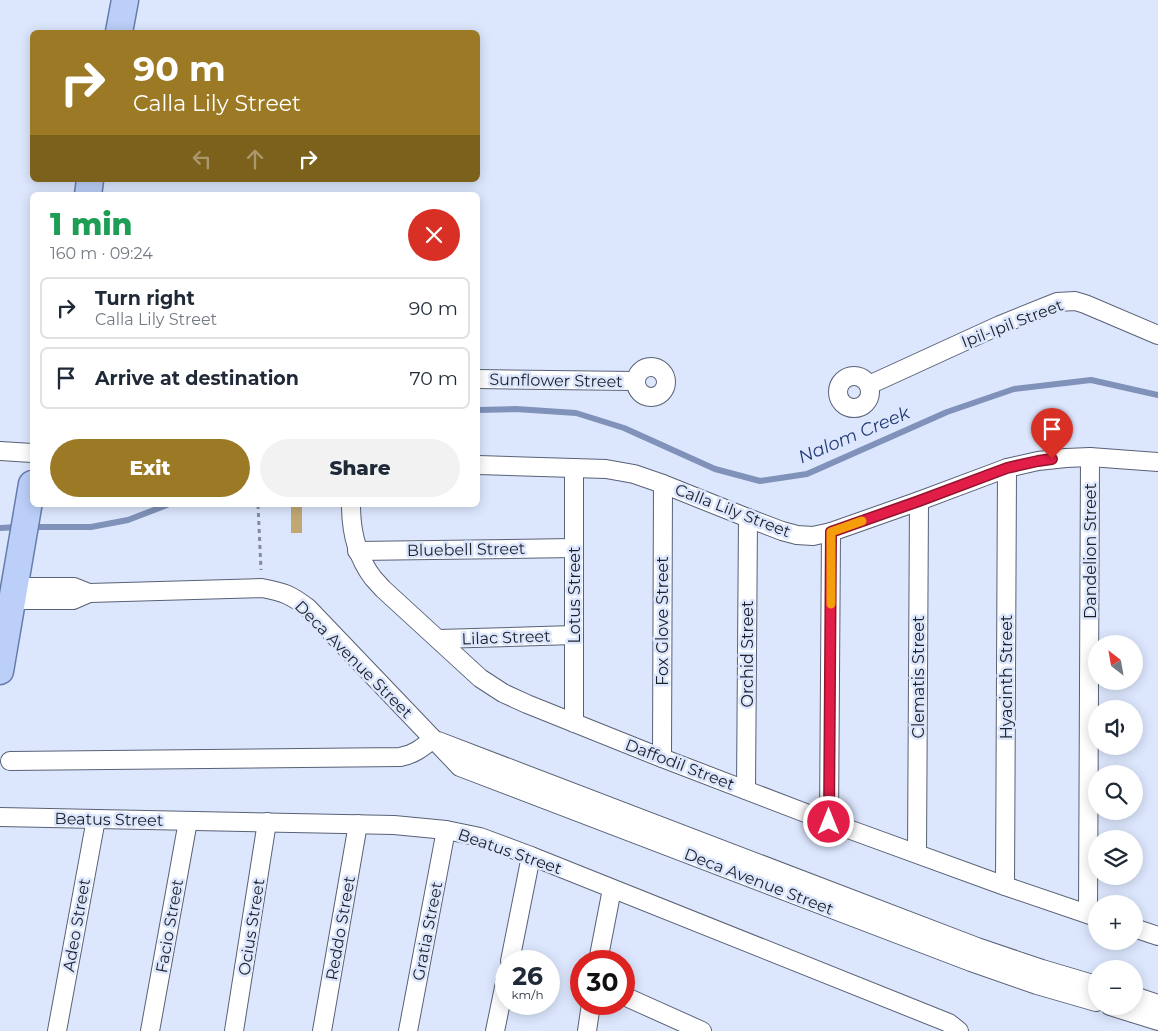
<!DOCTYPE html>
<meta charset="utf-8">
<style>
:root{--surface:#fff;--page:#f2f2f3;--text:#1f2937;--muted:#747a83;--line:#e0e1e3;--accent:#9c7a25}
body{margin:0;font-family:Montserrat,sans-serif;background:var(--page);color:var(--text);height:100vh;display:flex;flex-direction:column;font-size:19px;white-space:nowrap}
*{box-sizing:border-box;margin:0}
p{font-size:16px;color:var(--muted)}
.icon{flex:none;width:28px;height:28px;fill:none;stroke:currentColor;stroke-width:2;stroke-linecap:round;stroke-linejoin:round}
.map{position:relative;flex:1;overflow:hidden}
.details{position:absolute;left:30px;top:192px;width:450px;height:315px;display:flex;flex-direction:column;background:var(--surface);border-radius:8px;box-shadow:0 2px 12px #0003}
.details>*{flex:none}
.hud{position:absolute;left:30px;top:30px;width:450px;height:152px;border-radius:8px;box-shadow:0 2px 12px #0003;background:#9c7a25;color:#fff;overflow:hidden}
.needle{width:32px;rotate:329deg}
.tools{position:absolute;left:1088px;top:635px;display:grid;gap:10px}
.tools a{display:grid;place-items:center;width:55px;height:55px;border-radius:50%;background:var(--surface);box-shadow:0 2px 12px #0003;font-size:25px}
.speed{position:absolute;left:495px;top:950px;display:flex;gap:10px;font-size:25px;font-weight:700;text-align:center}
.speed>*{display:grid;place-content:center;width:65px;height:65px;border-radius:50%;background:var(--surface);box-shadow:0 2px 12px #0003;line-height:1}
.speed small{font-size:12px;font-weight:400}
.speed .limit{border:8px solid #d22;background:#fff;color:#111}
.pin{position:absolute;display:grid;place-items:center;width:42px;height:42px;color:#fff;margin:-51px -21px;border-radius:50% 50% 50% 0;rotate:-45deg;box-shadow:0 0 5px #0007}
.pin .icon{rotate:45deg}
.me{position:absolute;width:55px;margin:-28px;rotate:0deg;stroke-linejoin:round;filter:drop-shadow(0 0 4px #0008)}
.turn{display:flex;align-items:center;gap:18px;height:105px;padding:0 20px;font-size:22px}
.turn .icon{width:65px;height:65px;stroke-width:2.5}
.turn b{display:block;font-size:35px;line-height:42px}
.lanes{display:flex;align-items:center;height:48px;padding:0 20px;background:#0003;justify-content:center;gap:25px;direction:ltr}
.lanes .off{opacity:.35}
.round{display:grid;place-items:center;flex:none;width:52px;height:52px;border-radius:26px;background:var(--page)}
.summary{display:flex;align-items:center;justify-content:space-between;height:85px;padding:0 20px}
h1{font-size:30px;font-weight:800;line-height:38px;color:#1e9e55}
.action{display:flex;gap:10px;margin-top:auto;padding:10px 20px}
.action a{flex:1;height:58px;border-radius:30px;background:var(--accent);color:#fff;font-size:20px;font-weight:800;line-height:58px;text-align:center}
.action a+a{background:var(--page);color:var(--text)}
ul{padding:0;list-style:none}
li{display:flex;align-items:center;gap:15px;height:62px;margin:0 10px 8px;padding:0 10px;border:2px solid var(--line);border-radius:8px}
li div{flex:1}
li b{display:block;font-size:19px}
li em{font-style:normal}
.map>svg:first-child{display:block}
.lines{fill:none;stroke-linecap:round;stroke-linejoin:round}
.stream{stroke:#8092b9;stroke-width:6}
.building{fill:#c1a872}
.minor-casing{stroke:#586175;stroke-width:20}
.primary-casing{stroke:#667dac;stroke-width:29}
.path{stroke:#848b9c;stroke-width:3;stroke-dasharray:4 4;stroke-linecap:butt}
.minor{stroke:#fff;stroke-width:18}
.primary{stroke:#bccff8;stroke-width:26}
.route-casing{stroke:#92132f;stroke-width:12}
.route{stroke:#e11d48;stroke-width:9}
.slow{stroke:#f59e0b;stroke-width:9}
.labels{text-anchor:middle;stroke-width:5;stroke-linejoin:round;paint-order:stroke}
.street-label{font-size:16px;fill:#1b1f27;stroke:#dce7fe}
.water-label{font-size:18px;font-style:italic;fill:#223a75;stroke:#dce7fe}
</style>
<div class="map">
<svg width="1158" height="1031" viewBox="0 0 1158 1031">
<rect width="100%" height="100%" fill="#dce7fe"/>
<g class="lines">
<g class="stream">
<polyline points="478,410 516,409 576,413 624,428 715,469 760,481 807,474 947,412 1014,389 1091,380 1158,395"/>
<polyline points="31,527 91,527 128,520 167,505"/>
<polyline points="0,528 19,527"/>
</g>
</g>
<rect class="building" x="291" y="505" width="11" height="28"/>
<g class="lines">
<defs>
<g id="minor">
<circle cx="651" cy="382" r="15"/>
<circle cx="854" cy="392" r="16"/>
<polyline points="478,379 635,381"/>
<polyline points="869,385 1000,325 1057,302 1075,301 1085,304 1158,335"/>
<polyline points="0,451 32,453"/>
<polyline points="478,465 606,469 634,474 663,484 748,518 782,531 797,535 813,536 831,532 919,501 1007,468 1038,461 1066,458 1090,457 1158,462"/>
<polyline points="574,468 574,723"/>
<path d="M351,505C351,531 357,557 373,578L383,589L480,678L503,693L527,704L662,758L829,822L1005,886L1096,917"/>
<polyline points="357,551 574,548"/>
<polyline points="15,587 74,587 89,593"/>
<path d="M12,600H73L89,593L262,588C284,592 291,595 308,608L460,767L971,962L1037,985L1096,1002"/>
<polyline points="438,639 574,635"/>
<polyline points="438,741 977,947 1042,969 1096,985"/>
<polyline points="662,758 663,484"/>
<path d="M10,761L400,757C413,755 422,748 433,739"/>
<polyline points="746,790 748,518"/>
<polyline points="0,817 394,825 446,830 480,837 531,856 949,1023 959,1031"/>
<polyline points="829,822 831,532"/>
<polyline points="917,853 919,501"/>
<polyline points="1005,886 1007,468"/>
<polyline points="1088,914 1090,457"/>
<polyline points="1134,928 1158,936"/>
<polyline points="510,961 531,856"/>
<polyline points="598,961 612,889"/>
<polyline points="624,996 702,1031"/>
<polyline points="1134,996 1158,1004"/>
<polyline points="1110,1006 1158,1021"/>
<polyline points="57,1031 96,819"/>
<polyline points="150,1031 188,821"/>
<polyline points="234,1031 267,822"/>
<polyline points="322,1031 358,824"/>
<polyline points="408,1031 446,830"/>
<polyline points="495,1031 506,978"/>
<polyline points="587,1031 591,1004"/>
</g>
<g id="primary">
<polyline points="119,32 125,0"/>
<polyline points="88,195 90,180"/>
<polyline points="0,671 32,484"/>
</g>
</defs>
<use href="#minor" class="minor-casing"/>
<use href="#primary" class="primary-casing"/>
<polyline class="path" points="258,505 261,570"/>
<use href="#minor" class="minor"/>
<use href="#primary" class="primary"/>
</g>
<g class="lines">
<defs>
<polyline id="route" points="829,822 831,532 919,501 1007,468 1038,461 1052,459"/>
</defs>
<use href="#route" class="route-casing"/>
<use href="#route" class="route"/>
<polyline class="slow" points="831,604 831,532 862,521"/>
</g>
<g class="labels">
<g class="street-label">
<text transform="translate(1012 323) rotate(-21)" y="6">Ipil-Ipil Street</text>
<text transform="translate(556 380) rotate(1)" y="6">Sunflower Street</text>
<text transform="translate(733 510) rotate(21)" y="6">Calla Lily Street</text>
<text transform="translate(466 549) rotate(-1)" y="6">Bluebell Street</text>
<text transform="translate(1090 551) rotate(-90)" y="6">Dandelion Street</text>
<text transform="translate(574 595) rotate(-90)" y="6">Lotus Street</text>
<text transform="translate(662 621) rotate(-90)" y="6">Fox Glove Street</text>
<text transform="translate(506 637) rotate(-2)" y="6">Lilac Street</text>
<text transform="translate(747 654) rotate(-90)" y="6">Orchid Street</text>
<text transform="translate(354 659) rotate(45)" y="6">Deca Avenue Street</text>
<text transform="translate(918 677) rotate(-90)" y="6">Clematis Street</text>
<text transform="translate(1006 677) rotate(-90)" y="6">Hyacinth Street</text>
<text transform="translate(680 764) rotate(21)" y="6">Daffodil Street</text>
<text transform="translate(109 819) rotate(1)" y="6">Beatus Street</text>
<text transform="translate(510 851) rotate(19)" y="6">Beatus Street</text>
<text transform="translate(759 881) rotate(21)" y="6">Deca Avenue Street</text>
<text transform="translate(76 925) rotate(-80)" y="6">Adeo Street</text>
<text transform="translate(169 926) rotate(-80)" y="6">Facio Street</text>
<text transform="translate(251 927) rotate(-81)" y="6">Ocius Street</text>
<text transform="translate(340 928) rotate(-80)" y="6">Reddo Street</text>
<text transform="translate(427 931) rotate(-79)" y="6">Gratia Street</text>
</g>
<g class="water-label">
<text transform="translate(854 435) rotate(-23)" y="6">Nalom Creek</text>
</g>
</g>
</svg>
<div class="tools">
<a><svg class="needle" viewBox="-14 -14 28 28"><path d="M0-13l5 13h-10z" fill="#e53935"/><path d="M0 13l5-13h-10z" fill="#747a83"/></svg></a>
<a><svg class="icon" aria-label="sound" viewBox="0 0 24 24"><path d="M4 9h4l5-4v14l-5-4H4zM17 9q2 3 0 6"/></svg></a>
<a><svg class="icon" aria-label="search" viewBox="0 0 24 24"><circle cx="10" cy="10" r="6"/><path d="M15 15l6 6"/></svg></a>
<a><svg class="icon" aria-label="layers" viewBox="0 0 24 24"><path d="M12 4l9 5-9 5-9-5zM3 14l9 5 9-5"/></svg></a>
<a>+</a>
<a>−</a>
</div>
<div class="speed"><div>26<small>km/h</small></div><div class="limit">30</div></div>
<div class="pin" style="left:1052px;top:459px;background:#d93025"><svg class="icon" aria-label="arrive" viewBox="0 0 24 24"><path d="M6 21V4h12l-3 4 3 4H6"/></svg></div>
<svg class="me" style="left:829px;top:822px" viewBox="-20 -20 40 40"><circle r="17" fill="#e11d48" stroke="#fff" stroke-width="3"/><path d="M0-11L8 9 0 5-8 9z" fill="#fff"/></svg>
<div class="hud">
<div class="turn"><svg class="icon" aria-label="right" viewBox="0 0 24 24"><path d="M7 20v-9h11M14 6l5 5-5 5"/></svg><div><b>90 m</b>Calla Lily Street</div></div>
<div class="lanes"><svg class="icon off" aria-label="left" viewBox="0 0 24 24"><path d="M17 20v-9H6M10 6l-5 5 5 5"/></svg><svg class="icon off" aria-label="ahead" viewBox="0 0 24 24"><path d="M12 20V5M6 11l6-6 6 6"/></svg><svg class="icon" aria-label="right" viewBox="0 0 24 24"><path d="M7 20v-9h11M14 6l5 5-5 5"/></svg></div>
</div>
<section class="details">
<div class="summary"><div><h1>1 min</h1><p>160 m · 09:24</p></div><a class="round" style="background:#d93025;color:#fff"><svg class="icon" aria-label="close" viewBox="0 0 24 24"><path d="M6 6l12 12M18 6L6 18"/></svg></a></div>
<ul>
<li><svg class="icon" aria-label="right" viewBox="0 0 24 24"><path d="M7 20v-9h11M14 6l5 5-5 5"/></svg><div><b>Turn right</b><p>Calla Lily Street</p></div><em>90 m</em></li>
<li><svg class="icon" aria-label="arrive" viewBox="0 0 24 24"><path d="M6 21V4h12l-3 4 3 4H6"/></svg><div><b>Arrive at destination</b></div><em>70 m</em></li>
</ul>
<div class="action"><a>Exit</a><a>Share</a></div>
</section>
</div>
